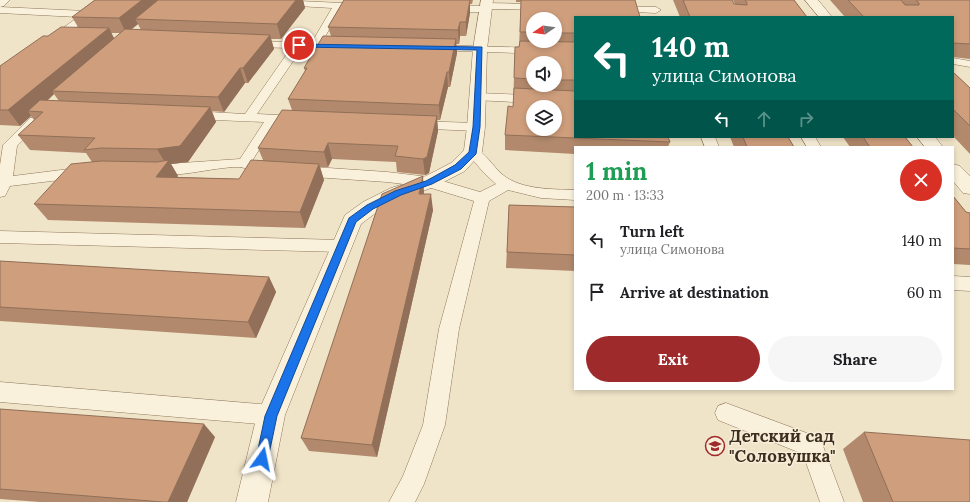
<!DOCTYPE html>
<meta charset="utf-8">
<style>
:root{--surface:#fff;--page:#f6f6f6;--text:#202124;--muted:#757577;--accent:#9e2a2b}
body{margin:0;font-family:Lora,serif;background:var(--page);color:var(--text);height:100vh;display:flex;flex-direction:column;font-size:15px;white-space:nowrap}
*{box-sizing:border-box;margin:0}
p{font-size:13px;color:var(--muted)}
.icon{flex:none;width:22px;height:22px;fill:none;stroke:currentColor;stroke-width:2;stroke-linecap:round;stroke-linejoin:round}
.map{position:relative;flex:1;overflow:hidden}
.drawer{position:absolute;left:574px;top:146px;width:380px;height:244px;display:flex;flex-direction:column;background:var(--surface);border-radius:0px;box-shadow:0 2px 6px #0003}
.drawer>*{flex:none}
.hud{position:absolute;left:574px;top:16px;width:380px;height:122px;border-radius:0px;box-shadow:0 2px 6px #0003;background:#00695c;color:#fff;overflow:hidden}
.needle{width:26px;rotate:257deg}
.fabs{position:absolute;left:526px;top:12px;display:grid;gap:8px}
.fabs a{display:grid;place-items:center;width:36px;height:36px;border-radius:50%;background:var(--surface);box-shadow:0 2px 6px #0003;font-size:20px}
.pin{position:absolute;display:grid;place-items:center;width:34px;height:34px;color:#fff;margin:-17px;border:2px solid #fff;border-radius:50%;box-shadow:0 1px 4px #0007}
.me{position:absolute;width:44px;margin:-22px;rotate:12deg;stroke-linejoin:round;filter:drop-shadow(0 0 3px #0008)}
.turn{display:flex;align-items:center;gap:14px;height:84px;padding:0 12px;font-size:18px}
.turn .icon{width:52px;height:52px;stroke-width:2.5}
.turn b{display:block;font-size:28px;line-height:34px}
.lanes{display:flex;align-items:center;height:38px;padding:0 12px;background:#0003;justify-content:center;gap:20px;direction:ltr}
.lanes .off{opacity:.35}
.round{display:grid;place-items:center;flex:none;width:42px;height:42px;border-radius:21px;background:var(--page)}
.overview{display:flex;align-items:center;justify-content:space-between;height:68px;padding:0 12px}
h1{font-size:24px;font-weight:700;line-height:30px;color:#1e9e55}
.primary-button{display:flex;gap:8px;margin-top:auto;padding:8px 12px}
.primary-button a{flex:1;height:46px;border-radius:24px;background:var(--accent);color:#fff;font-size:16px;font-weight:700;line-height:46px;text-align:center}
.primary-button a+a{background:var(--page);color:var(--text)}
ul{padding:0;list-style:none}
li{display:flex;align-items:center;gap:12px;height:52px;padding:0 12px}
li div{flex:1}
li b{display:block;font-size:15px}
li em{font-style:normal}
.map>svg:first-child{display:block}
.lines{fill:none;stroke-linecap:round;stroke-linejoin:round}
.lane-casing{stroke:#8d765c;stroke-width:1}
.street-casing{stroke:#8d765c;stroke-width:1}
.secondary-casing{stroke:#6f573f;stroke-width:1}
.lane{fill:#faf1dc;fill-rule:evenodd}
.street{fill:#faf1dc;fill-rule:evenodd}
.secondary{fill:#faf1dc;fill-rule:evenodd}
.wall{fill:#b2896c;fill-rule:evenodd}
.shaded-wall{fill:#916f58}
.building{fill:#cf9f7d;stroke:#916f58;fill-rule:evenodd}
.route{fill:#1a73e8;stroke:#114b97}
.labels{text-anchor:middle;stroke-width:3;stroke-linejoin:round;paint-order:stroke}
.near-poi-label{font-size:17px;font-weight:bold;fill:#3d2e20;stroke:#f7eed8;text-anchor:start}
</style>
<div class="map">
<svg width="970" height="502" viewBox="0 0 970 502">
<rect width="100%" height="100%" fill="#f0e4c8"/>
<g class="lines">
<defs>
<g id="lane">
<polygon points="101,0 112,0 56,43 48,43 47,41 48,39 78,17 0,13 0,7 86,11"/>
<path d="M277,0L364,4L369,7L364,10L341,9L322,42L343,44L344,46L343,48H302L257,114L298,116L303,117L305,120L303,123H276L252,161L260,165L275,167L277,170L275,173C258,178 252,168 239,167C211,167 173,180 147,173L145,170L147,167L152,165L240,159L264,122L191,119L186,118L185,115L186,112L191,111L245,114L291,48L250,47L245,44L246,42H312L332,8L280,5L277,4L275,2Z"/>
<polygon points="486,3 542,4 547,7 542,10 491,9 486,12 448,12 443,9 448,6 481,6"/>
<polygon points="615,6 656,7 661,10 656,13 612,11 610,9"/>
<polygon points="434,45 575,49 575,55 430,50 429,48"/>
<polygon points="953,58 970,61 970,67 953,64"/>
<polygon points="478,93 575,97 575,105 474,100 472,97 474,94"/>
<polygon points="35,117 40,118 42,121 17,146 13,176 85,167 90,169 92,172 90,175 85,177 10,186 5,196 0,197 0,165 3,145 30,118"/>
<polygon points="414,121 476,123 481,124 483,127 481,130 476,131 409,128 407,125 409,122"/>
<polygon points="701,137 715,137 719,147 705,147"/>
<polygon points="801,137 815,137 821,147 807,147"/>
<path d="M473,148C485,151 493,167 503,175C522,190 552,189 575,190V200L541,198L508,190L489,201L459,329L445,425L424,484L415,502H389L403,476L423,425L439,329L474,201L428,187L387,182L299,176L294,174L292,171L294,168L299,166L387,172L429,177L480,192L496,184L484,173L466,152L468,149Z"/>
<polygon points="0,231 341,240 347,242 349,246 347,250 341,252 0,243"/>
<polygon points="953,276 970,277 970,291 953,290"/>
<polygon points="0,382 271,405 279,408 282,415 279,422 271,425 0,402"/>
<polygon points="726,403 820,438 844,502 820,502 803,454 718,420 715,413 718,406"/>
</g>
<g id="street">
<polygon points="481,0 493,0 487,49 485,127 482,152 465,171 436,186 405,198 377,212 361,224 285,415 268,502 236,502 257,415 345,215 363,202 391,188 422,178 451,163 464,150 467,127 473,49"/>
<polygon points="805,0 818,0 832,17 819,17"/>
<polygon points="917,137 935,137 943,147 925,147"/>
<polygon points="953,164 960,166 970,176 970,194 963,193 953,181"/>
</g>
<polygon id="secondary" points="0,0 10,0 4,6 0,7"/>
</defs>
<use href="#lane" class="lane-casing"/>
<use href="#street" class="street-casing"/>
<use href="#secondary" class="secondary-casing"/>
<use href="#lane" class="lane"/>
<use href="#street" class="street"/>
<use href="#secondary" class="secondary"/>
</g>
<g class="wall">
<path d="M95,0H303L305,8L281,39H271L274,49L248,83H245L224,112L212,111L216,122L188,162L171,164L178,176L177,177L239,179L263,160L258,148L292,110L288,99L305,71L304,68L331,36L328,27L344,0H473L472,4H470V13L466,36H460L459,44H456L457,53L450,87H448L440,120H437L438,131L429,173L425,175L397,172L396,162L332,159L328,167H320L324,180L305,228L48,220L34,204L92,162L86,153L30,150L18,135L34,120L31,116L20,126L0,125V66L48,36L78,27L72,17ZM138,24L141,30H131L137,25ZM111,33H121L114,39ZM54,94L59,101H47Z"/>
<path d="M516,0H630L575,17V137L670,142L668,147H575V154L505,150V135L513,107L515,47H519L521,2H516ZM533,19H555V41H533ZM533,63H555V85H533Z"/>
<polygon points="673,0 732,0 734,4 735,4 733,0 794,0 807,17 680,17"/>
<polygon points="830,0 970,0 970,59 953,57 953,17 845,17"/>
<polygon points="953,72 970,88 970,154 953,136"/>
<polygon points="730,137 788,137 794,147 734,147"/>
<polygon points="843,137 905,137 913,147 850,147"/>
<polygon points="424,192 424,194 433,210 377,457 309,451 301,438"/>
<polygon points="953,196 966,212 970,213 970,265 953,264"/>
<polygon points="509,205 575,207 575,271 506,268"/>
<polygon points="0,261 269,277 276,292 256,338 0,321"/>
<polygon points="0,409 215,437 187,502 40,502 0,499"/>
<polygon points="864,432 970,502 863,502 843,449"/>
</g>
<g class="shaded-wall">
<polygon points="142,0 166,0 135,19 138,24 126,33 119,18"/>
<polygon points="296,0 303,0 305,8 281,39 277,24"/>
<polygon points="470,0 470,13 466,36 466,22"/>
<polygon points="460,22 460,36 459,44 458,30"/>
<polygon points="109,28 116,42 52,91 54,94 41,106 28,111 31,116 20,126 8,110 31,91"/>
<polygon points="270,35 274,49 248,83 243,68"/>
<polygon points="456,39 457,53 450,87 449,72"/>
<polygon points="240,68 245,83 224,112 218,97"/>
<polygon points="447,72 448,87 440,120 439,105"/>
<polygon points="210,107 216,122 188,162 171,164 178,176 165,192 156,177 166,164 157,149"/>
<polygon points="437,116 438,131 429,173 425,175 423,159"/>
<polygon points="328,143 332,159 328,167 324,152"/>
<polygon points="319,164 324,180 305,228 300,212"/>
<polygon points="423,176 424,192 421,209 419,194"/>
<polygon points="431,194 433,210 377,457 372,445"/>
<polygon points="269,277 276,292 256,338 248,322"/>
<polygon points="204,424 215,437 187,502 168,502"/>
</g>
<g class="building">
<polygon points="95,0 142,0 119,18 72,17"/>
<polygon points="158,0 296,0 277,24 135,19"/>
<polygon points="344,0 470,0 466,22 460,22 458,30 328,27"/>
<polygon points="521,0 635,0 640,17 575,17 575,33 555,33 555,19 533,19 533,32 520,32"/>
<polygon points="683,0 732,0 734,4 747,5 747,3 745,0 794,0 807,17 690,17"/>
<polygon points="848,0 901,0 905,5 919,5 919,3 916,0 970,0 970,44 953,43 953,17 864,17"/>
<polygon points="61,27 109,28 31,91 8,110 0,110 0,66 43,36 48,36"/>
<polygon points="125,29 270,35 243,68 240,68 218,97 52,91"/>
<polygon points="323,36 456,39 449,72 447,72 439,105 288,99 307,68 304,68"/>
<polygon points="520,41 575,42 575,80 555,80 555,63 533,63 533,79 514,78 515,47 519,47"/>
<polygon points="953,72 970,88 970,126 953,109"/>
<path d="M514,88L575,91V137H668L670,142L505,135L508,106L513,107ZM533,107H555V129H533Z"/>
<polygon points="40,100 210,107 180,146 157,149 101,148 84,150 95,138 18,135 43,112 28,111"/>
<polygon points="282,110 437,116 427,157 423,159 395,156 398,146 328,143 324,152 258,148"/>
<polygon points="743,137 788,137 794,147 747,147"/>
<polygon points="863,137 905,137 913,147 870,147"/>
<polygon points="169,160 156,177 239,179 251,160 319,164 300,212 34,204 71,164 101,161 157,162"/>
<polygon points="423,176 419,194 431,194 372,445 301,438 382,194"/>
<polygon points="953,196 966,212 970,213 970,249 953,248"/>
<polygon points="509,205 575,207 575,255 507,252"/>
<polygon points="0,261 269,277 248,322 0,307"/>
<polygon points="0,409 204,424 168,502 163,502 0,489"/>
<polygon points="864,432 970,440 970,502 893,502"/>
</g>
<polygon class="route" points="297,44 482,47 480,127 476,154 461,169 432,184 401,195 373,209 356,222 277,416 268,459 266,463 262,465 257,463 256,459 265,416 349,218 367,205 395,191 426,181 455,165 469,152 473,127 477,50 299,47 296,45"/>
<defs>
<symbol id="school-ring" viewBox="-11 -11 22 22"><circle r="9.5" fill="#f7eed8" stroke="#9e2a2b" stroke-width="1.5"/><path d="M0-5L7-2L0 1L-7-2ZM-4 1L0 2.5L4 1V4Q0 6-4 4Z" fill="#9e2a2b"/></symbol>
</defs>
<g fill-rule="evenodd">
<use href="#school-ring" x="704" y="435" width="22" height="22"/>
</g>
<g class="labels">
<g class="near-poi-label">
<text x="729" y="442">Детский сад<tspan x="729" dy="20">"Соловушка"</tspan></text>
</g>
</g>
</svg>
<div class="fabs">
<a><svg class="needle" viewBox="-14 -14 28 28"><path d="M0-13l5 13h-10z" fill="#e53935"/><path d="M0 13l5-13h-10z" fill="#757577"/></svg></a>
<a><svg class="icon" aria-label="sound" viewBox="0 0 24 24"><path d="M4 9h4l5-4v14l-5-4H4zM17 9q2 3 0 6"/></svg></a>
<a><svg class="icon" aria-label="layers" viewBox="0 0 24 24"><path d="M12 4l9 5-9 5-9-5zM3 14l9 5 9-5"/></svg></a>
</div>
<div class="pin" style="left:299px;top:45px;background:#d93025"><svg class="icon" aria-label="arrive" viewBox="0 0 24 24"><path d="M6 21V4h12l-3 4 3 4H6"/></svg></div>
<svg class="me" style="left:262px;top:459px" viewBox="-20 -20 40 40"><path d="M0-17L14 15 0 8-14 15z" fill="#1a73e8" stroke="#fff" stroke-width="4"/></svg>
<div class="hud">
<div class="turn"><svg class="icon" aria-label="left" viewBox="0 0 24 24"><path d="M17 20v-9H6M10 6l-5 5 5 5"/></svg><div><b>140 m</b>улица Симонова</div></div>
<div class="lanes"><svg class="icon" aria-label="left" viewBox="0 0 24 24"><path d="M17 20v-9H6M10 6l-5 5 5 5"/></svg><svg class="icon off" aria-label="ahead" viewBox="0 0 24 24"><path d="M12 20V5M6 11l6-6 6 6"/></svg><svg class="icon off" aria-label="right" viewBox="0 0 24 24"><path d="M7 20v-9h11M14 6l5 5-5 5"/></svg></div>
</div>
<section class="drawer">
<div class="overview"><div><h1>1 min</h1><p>200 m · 13:33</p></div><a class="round" style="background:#d93025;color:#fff"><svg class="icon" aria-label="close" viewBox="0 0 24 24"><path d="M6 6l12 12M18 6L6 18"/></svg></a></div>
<ul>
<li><svg class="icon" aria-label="left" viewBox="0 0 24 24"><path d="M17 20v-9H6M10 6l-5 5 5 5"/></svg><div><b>Turn left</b><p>улица Симонова</p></div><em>140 m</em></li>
<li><svg class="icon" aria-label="arrive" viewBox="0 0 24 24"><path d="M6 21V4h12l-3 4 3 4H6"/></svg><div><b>Arrive at destination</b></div><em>60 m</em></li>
</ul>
<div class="primary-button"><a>Exit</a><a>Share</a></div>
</section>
</div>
